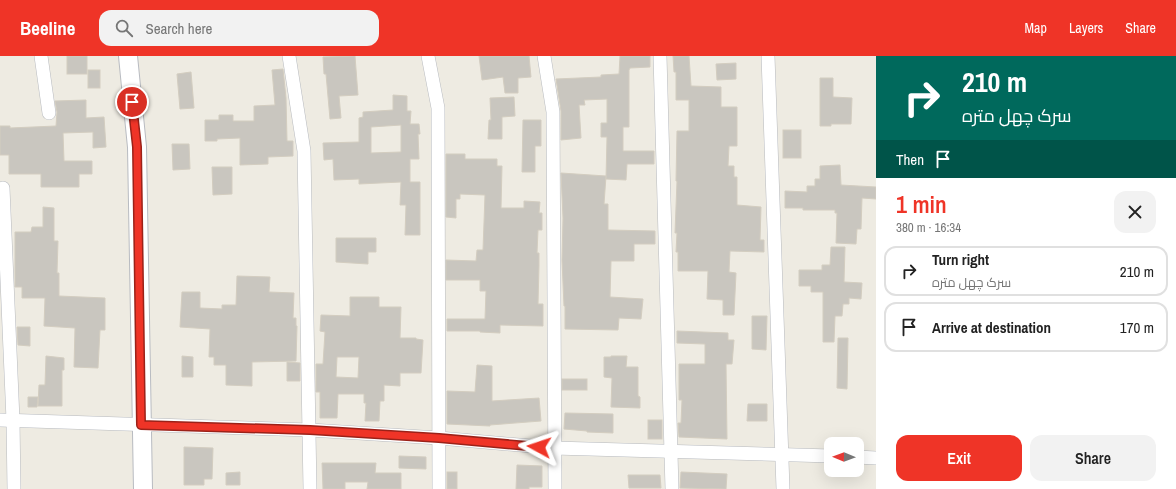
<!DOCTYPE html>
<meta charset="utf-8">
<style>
:root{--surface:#fff;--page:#f2f2f2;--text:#222;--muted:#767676;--line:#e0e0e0;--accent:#ef3427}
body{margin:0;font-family:"Archivo Narrow",Cairo,sans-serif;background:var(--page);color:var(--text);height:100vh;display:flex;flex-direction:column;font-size:15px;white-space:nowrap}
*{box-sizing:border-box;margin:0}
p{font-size:13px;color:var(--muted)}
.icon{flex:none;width:22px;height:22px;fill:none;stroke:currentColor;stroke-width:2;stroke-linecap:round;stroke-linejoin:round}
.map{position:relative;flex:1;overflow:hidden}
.sheet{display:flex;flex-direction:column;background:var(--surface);width:300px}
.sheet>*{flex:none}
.guide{background:#00695c;color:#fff;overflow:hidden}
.needle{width:26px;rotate:271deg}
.fabs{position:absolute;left:824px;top:381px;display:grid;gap:8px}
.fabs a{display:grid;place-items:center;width:40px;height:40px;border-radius:8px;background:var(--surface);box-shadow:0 4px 16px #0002;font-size:20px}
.pin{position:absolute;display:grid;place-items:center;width:34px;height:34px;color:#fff;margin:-17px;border:2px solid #fff;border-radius:50%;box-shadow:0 1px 4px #0007}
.me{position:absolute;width:44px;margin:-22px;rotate:275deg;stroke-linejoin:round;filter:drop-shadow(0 0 3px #0008)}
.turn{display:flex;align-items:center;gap:14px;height:84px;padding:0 20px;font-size:18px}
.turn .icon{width:52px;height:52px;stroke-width:2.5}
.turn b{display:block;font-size:28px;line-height:34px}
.then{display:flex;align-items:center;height:38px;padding:0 20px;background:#0003;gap:8px;font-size:15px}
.round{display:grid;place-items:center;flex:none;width:42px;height:42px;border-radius:12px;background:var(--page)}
.headline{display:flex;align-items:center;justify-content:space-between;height:68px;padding:0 20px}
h1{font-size:24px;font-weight:600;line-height:30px;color:var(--accent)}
.button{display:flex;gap:8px;margin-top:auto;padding:8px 20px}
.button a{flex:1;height:46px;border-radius:12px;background:var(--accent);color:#fff;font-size:16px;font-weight:600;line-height:46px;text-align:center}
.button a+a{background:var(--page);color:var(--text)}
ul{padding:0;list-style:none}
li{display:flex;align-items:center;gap:12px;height:50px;margin:0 8px 6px;padding:0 12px;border:2px solid var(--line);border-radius:12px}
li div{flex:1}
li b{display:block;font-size:15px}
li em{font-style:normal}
header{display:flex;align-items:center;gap:24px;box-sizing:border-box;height:56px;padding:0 20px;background:var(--accent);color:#fff}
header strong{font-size:19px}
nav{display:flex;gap:22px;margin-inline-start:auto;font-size:14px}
.search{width:280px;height:36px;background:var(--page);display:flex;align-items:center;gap:10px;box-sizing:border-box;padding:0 14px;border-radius:12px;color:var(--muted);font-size:15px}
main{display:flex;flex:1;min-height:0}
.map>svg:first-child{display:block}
.building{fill:#c9c6bf;stroke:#d3cdc0;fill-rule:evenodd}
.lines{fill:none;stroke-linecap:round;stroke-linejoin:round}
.street-casing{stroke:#b7babf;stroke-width:14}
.secondary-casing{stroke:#b8bbc1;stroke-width:20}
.street{stroke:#fff;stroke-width:13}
.secondary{stroke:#fff;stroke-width:18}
.route-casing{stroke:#9b2219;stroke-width:10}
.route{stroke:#ef3427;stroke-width:7}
</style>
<header>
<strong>Beeline</strong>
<div class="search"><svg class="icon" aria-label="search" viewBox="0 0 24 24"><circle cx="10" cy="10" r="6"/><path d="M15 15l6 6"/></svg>Search here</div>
<nav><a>Map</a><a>Layers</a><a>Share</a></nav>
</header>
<main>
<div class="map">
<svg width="876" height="433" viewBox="0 0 876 433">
<rect width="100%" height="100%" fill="#eeebe2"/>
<g class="building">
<rect x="67" y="0" width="20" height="18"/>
<polygon points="355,0 358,39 339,40 341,62 330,63 326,18 324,18 323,1"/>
<polygon points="479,0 529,0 531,21 518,22 518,37 505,37 503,21 482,24"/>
<polygon points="620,0 650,0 650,11 630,12 629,14 629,71 623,71 623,95 654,95 654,108 627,108 626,124 606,123 607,81 601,81 601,67 607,67 607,43 584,44 585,49 579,49 581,82 561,84 561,55 556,23 601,21 601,19 619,18"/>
<polygon points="673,0 689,0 691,30 721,31 721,51 737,51 737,90 729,90 728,110 734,110 734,121 737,121 737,149 761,151 760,184 764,184 764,196 730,195 729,216 736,217 734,259 723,259 723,244 707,243 708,215 678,215 678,196 676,196 677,177 675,177 677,125 676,125 677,75 689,75 689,44 676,44 676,16 674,16"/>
<polygon points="736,7 736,23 717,24 716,8"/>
<polygon points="283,13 286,42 287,85 293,85 293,100 268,101 268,108 240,109 240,82 217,83 217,85 205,85 205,64 219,64 219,59 233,59 233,65 254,65 254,50 275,49 272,14"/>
<rect x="88" y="14" width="12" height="18"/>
<polygon points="191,16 194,52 180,53 177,18"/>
<polygon points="820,22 833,22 833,41 852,42 851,68 831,68 831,70 820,70"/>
<path d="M393,39L407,40V55H411L410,68H419L420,78H418L419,103H410V126H420V179H405L406,149H400L401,126L359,128V123L334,124L333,103L324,104L323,87L359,86V62L363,61V56L393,54ZM401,69V96L371,97V71Z"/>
<polygon points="514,41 515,60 502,61 502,83 488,83 489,64 491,64 490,42"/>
<polygon points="86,44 86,62 104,61 106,91 93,92 93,76 63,77 64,105 92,105 92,118 79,118 79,131 41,131 41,118 9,118 9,99 0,99 0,70 10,70 10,72 56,70 57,56 55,45"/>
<polygon points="523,64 541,64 541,90 535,90 535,116 522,116"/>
<rect x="783" y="74" width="18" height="28"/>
<polygon points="172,88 189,88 190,113 173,114"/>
<polygon points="446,98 465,98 465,103 497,103 497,110 502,110 501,152 524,152 524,145 540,146 539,157 542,157 542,174 538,174 537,197 539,197 539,209 538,248 543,248 543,270 500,269 500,277 480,276 480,275 447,275 447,263 485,263 486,235 480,235 480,224 446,224 446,204 476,205 477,194 483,194 485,139 460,138 460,143 456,143 456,162 446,161"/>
<polygon points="840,109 841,129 876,131 876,143 862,142 861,173 857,173 856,188 836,187 837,157 835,157 835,154 803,154 803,152 785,152 785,135 807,136 807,130 815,130 815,123 820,123 820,110"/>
<polygon points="212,111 232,111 232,138 213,139"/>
<polygon points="561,117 606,120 604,148 608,148 608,174 655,175 655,188 634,188 634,205 611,205 610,241 643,243 641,263 619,262 618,274 565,273 565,250 564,250 562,204 563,162"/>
<polygon points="43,151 54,152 54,185 58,185 57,217 59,217 59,240 105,242 105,274 100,274 98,312 74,311 75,272 44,270 45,242 22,242 22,231 15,231 15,176 31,176 32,171 43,171"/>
<polygon points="336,182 376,182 376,196 368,196 368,208 336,206"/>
<polygon points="831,191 845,191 844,226 862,227 861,243 849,242 849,248 843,248 842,260 835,260 834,286 823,286 823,236 811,236 811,230 799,230 799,214 822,214 822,209 830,209"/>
<polygon points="237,220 270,221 269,236 294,237 293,262 296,262 296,270 297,270 296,305 252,306 252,330 226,329 226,309 214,309 214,301 209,301 210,273 180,271 182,236 200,236 200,252 222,253 222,249 236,249"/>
<path d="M350,241H379V251H401L400,282H416V283L423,284L421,317H400V330L384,329V345H380L379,365H365L366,347H364V338H338L337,362H320V336H316V308H323L325,276L320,275L321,259L350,260ZM337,301H359L358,322L336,321Z"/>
<polygon points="752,260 767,260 766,294 752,293"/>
<polygon points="17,271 30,271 30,290 18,289"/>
<polygon points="677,275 728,277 728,284 734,284 732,308 726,308 727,383 679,381 678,367 681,367 682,344 679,344 679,308 705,308 705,288 677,287"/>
<polygon points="838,282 848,282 847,333 837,332"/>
<polygon points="46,300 64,302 64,314 62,314 62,350 38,350 39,329 45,329"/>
<polygon points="182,300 193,301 193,321 182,321"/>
<polygon points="611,300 627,300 626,311 638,311 638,340 640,341 640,352 611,351 612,322 604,321 604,301 611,301"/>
<polygon points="287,306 300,307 300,325 287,325"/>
<polygon points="477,309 492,310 492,345 539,342 541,365 490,369 490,370 447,368 447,335 475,336"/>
<rect x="562" y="323" width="25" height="11"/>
<polygon points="28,341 38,341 37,351 28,351"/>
<polygon points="748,348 767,348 767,365 747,365"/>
<polygon points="565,357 613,358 613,377 587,376 587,375 564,373"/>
<rect x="648" y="364" width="14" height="19"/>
<polygon points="184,391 213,392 212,423 204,423 204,429 184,429"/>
<polygon points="399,400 426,401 426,413 399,412"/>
<polygon points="322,407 376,407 375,417 401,417 401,433 367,433 368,426 345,426 345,433 323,433"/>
<polygon points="517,409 542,410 542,431 529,431 529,433 516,433"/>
<polygon points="240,416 240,429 226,429 226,417"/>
<rect x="447" y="416" width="10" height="17"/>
<polygon points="681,416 727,418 726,433 680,432"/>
<polygon points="628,419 660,419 661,432 629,432"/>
</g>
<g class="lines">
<defs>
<g id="street">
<polyline points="41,0 49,57"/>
<polyline points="289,0 304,95 310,433"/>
<polyline points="428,0 438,52 439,433"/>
<polyline points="544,0 553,56 555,433"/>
<polyline points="660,0 672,433"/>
<polyline points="768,0 783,433"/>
<polyline points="3,132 13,364 14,433"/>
<polyline points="0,364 310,374 439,382 554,392 831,400"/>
<polyline points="857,401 876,402"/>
</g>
<polyline id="secondary" points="128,0 137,91 143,433"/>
</defs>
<use href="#street" class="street-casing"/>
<use href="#secondary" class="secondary-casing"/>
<use href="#street" class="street"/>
<use href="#secondary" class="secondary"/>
</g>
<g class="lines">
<defs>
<polyline id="route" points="132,46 137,91 141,369 310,374 439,382 539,391"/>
</defs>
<use href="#route" class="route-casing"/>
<use href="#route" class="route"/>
</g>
</svg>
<div class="fabs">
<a><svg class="needle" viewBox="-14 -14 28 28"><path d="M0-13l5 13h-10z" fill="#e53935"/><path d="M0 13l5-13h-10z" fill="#767676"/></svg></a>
</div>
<div class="pin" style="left:132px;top:46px;background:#d93025"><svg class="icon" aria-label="arrive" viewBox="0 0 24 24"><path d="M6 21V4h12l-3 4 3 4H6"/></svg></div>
<svg class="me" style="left:539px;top:391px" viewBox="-20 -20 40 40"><path d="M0-17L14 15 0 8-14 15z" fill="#ef3427" stroke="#fff" stroke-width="4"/></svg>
</div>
<section class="sheet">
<div class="guide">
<div class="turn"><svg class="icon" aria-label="right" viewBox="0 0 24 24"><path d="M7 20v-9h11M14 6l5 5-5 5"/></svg><div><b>210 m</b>سرک چهل متره</div></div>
<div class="then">Then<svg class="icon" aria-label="arrive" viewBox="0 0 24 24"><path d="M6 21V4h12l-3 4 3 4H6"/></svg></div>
</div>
<div class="headline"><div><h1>1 min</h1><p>380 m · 16:34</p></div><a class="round"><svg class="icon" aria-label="close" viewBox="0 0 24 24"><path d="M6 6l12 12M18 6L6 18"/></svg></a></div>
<ul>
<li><svg class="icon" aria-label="right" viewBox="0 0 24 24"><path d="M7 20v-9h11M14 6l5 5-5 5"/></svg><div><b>Turn right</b><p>سرک چهل متره</p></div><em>210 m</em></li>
<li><svg class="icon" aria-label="arrive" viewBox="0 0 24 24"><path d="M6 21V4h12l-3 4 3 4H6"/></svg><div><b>Arrive at destination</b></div><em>170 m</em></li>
</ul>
<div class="button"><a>Exit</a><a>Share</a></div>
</section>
</main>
